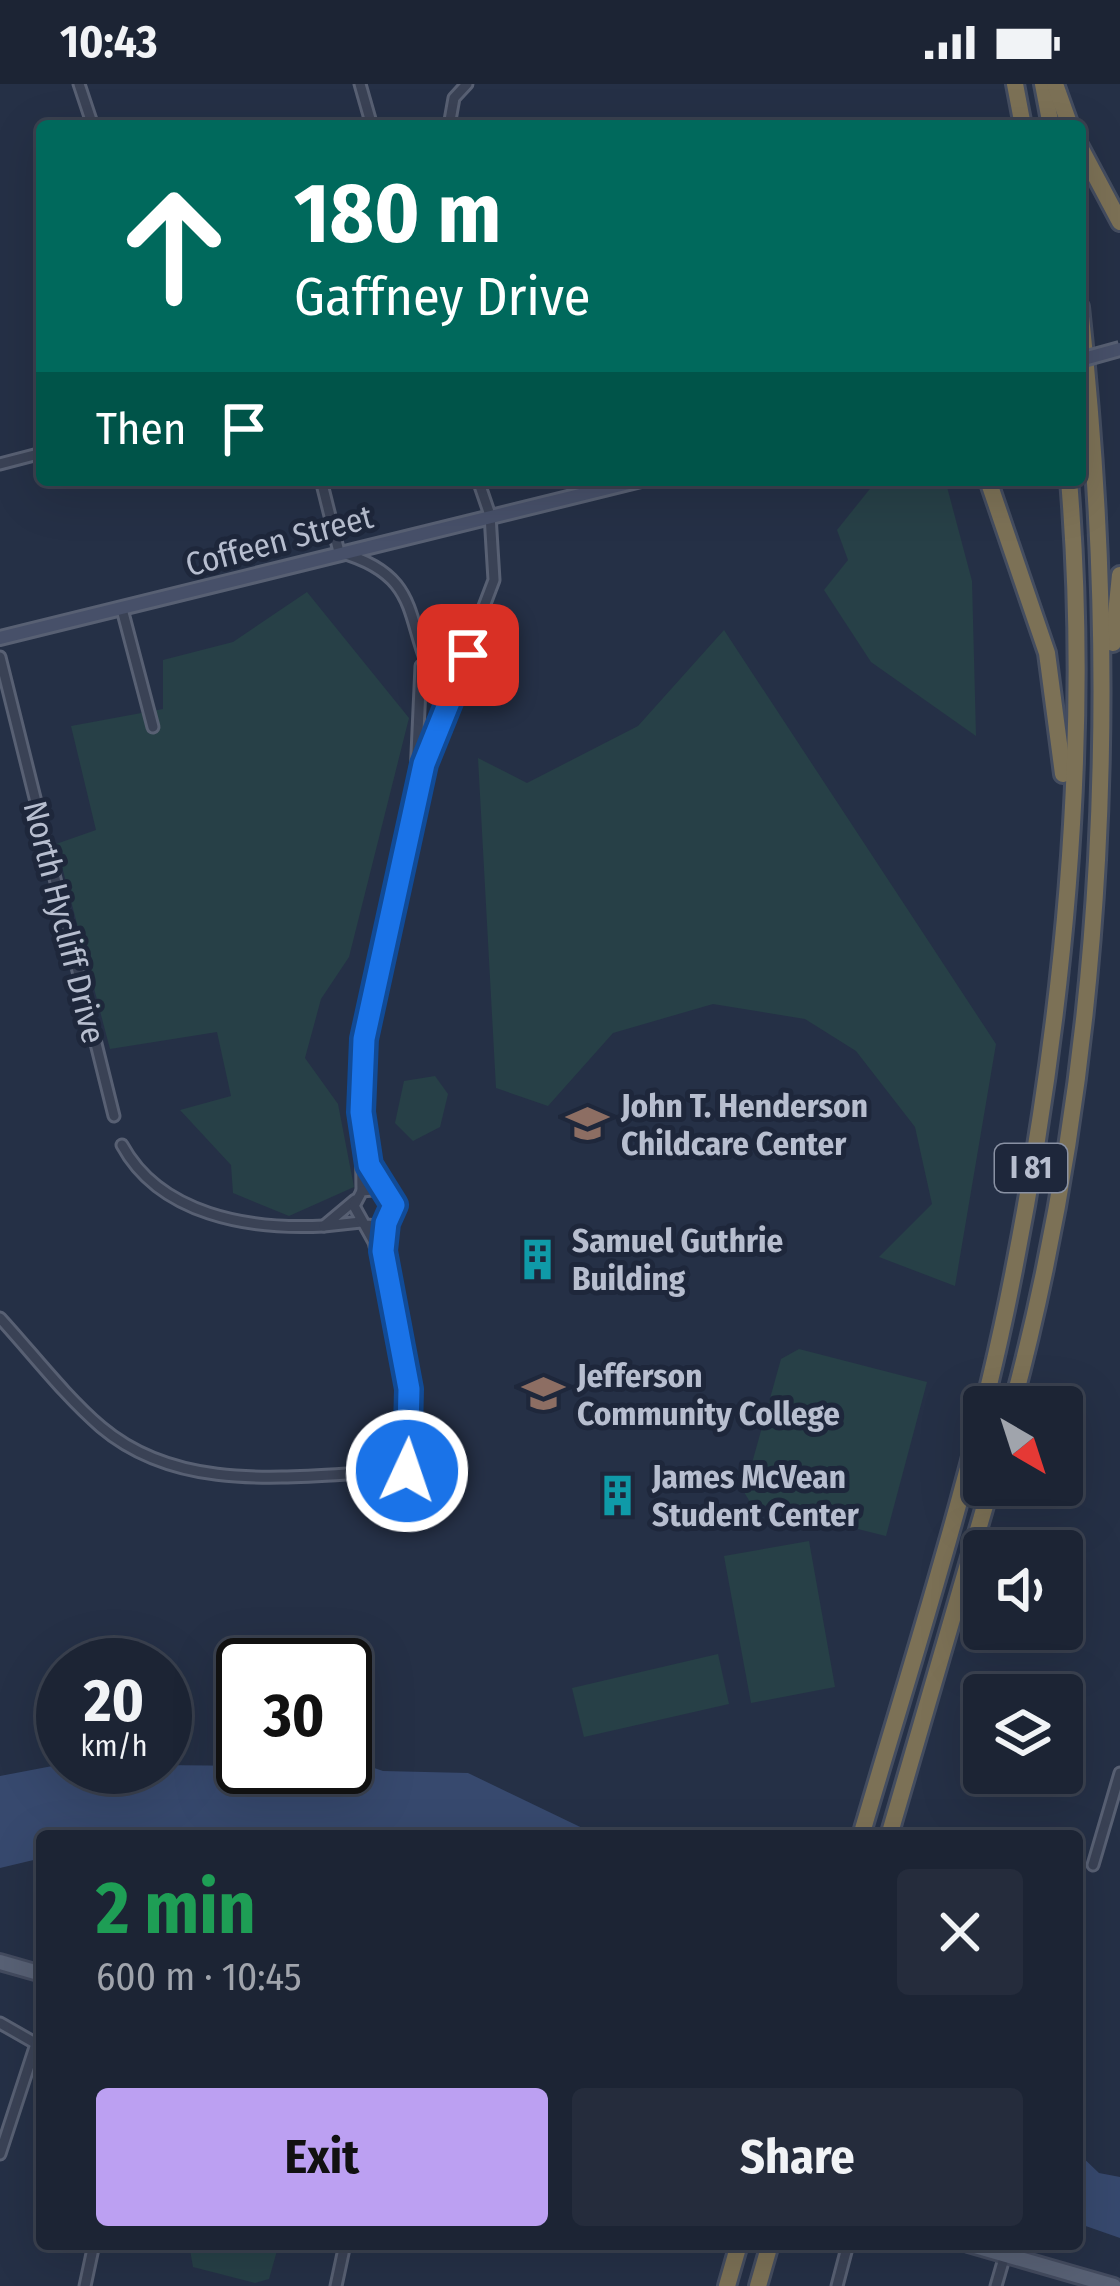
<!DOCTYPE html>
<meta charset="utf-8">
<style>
:root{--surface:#1c2434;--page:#252c3c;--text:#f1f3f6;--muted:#a0a4ac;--line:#3a414f;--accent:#bca0f2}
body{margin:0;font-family:"Fira Sans Condensed",sans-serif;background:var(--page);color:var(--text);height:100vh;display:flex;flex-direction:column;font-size:45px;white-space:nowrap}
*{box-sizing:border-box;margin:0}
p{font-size:39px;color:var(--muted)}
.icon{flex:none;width:66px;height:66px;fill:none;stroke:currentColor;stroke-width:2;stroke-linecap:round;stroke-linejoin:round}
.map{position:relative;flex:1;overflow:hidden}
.details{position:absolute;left:36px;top:1746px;width:1047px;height:420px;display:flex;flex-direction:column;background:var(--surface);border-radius:12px;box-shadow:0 12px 48px #0002,0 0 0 3px var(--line)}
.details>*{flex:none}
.hud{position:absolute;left:36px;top:36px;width:1050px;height:366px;border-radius:12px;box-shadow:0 12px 48px #0002,0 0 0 3px var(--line);background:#00695c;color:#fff;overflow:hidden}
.needle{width:78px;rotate:141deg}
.controls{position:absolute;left:963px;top:1302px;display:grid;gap:24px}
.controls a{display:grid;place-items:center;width:120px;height:120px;border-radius:12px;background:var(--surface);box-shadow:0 12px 48px #0002,0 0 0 3px var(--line);font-size:60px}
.speed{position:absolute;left:36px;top:1554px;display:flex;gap:24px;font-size:60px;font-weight:700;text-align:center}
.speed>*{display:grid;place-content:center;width:156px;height:156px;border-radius:50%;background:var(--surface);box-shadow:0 12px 48px #0002,0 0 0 3px var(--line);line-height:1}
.speed small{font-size:30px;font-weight:400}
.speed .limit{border:6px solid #111;border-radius:18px;background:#fff;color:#111}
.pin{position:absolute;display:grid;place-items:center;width:102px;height:102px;color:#fff;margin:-51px;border-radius:24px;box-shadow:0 6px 18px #0006}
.me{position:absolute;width:132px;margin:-66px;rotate:3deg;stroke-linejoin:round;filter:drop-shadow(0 0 9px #0008)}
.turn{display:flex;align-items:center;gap:42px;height:252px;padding:0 60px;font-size:54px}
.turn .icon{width:156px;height:156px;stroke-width:2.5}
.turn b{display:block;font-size:84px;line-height:102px}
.then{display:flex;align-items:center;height:114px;padding:0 60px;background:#0003;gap:24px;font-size:45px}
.round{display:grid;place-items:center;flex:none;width:126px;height:126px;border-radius:12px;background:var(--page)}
.summary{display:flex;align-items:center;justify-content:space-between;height:204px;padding:0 60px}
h1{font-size:72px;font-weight:700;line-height:90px;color:#1e9e55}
.button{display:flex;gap:24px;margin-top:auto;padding:24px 60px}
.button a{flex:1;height:138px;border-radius:12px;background:var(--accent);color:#111;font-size:48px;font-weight:700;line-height:138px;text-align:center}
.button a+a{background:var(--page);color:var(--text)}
.status{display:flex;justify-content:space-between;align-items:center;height:84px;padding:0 60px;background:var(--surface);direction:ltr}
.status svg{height:33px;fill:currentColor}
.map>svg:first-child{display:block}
.green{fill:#274047}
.water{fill:#37496e}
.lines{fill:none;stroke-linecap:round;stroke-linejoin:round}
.street-casing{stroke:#586073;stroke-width:15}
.secondary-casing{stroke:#586073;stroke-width:18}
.primary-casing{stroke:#434b5f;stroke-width:20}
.highway-casing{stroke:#444d60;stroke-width:22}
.street{stroke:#3a4255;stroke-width:9}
.secondary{stroke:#475069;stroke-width:12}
.primary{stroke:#586175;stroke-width:14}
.highway{stroke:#7c7156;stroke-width:16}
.secondary-bridge-casing{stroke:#586073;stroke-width:18;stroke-linecap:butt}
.secondary-bridge{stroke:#475069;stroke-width:12}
.route-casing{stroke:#114b97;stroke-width:30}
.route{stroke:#1a73e8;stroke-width:21}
.labels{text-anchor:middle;stroke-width:10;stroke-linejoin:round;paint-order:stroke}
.shield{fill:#1e273b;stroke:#8991a3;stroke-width:3}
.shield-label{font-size:30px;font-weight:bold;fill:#b7becf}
.street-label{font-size:33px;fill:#b7becf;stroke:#1e273b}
.poi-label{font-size:33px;font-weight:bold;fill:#b7becf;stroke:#1e273b;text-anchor:start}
</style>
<div class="status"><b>10:43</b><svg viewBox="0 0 49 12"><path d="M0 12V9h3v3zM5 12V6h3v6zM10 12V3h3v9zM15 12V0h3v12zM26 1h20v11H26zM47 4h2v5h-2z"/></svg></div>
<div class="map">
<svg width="1120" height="2202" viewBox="0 0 1120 2202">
<rect width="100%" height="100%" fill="#253046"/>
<g class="green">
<polygon points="877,396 946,399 972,497 976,652 871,578 824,506 848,476 837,446"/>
<polygon points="307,508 409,634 349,873 321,915 305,974 338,1020 354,1103 289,1132 233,1109 231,1081 180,1026 231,1012 217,948 110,965 56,760 96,746 71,642 163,625 163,576 233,558"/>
<polygon points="724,546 996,960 955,1202 879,1173 932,1120 915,1043 856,967 805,935 713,920 613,949 548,1022 496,1004 478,674 527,699 638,642"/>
<polygon points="435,992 448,1010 440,1043 413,1057 395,1039 404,997"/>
<polygon points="799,1265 927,1298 886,1452 750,1418 744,1408 781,1275"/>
<polygon points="809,1457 835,1603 751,1619 724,1472"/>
<polygon points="718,1570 729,1620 584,1653 572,1604"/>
<polygon points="189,2160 278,2160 278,2163 269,2195 255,2199 193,2183"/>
</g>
<g class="water">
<polygon points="345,1674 383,1687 468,1689 599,1752 42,1752 42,1774 0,1784 0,1692 63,1680 345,1683"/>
<polygon points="1077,2068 1099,2089 1120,2093 1120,2154 1077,2139"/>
</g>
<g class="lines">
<defs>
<g id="street">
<polyline points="79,0 93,42"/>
<polyline points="360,0 372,42"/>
<polyline points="449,42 454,14 467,0"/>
<polyline points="0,380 42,369"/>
<path d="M321,396L339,468C435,495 397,550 448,616"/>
<polyline points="122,525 153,643"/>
<polyline points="0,573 114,1032"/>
<polyline points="416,691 421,582"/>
<polyline points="361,1028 369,922 424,680 494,496 490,431 478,396"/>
<path d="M122,1061C160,1131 249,1146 324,1142"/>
<polyline points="362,1107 361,1028 369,1081 383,1105"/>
<polyline points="355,1116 324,1142 361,1138"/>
<polyline points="366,1141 378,1142 392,1132 393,1116 383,1105 362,1107 354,1122 374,1158 401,1267 383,1167 385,1139"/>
<path d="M0,1234C33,1270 64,1311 101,1343C186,1415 305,1389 407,1387L410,1324L401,1267"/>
<polyline points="1093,1781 1120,1689"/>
<polyline points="0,1939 42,1963"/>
<polyline points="0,2070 36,1960"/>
<polyline points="85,2202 94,2160"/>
<polyline points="336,2202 345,2160"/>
<polyline points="837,2202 848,2160"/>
<polyline points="996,2202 1005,2171"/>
</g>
<polyline id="secondary" points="0,554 641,396"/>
<g id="primary">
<polyline points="0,1878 42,1890"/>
<polyline points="968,2160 1114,2202"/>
</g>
<g id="highway">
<polyline points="1015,0 1023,42"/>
<polyline points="1043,0 1051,42"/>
<polyline points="1055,0 1070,42"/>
<polyline points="1080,63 1120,138"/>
<polyline points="988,396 1047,569 1063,690"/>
<polyline points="1113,559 1120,491"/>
<path d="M1012,1323C1108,966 1120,588 1080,223"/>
<path d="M861,1752C915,1567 976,1381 1013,1191C1064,931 1091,661 1069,396"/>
<polyline points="889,1752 991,1401"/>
<polyline points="727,2202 739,2160"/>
<polyline points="758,2202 770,2160"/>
</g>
</defs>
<use href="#street" class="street-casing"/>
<use href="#secondary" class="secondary-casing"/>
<use href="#primary" class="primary-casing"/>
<use href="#highway" class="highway-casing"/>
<use href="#street" class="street"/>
<use href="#secondary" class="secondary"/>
<use href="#primary" class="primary"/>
<use href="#highway" class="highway"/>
<defs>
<polyline id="secondary-bridge" points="1080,276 1120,265"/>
</defs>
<use href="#secondary-bridge" class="secondary-bridge-casing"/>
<use href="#secondary-bridge" class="secondary-bridge"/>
</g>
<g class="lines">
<defs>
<polyline id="route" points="407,1387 409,1305 383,1167 386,1139 394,1121 369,1081 361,1028 364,955 424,680 468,571"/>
</defs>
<use href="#route" class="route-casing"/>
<use href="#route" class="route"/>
</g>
<defs>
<symbol id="school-bare" viewBox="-9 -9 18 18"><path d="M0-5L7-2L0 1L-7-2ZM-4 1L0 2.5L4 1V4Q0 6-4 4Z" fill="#8d6e63" stroke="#1e273b" stroke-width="2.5" paint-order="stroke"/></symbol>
<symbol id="building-bare" viewBox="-9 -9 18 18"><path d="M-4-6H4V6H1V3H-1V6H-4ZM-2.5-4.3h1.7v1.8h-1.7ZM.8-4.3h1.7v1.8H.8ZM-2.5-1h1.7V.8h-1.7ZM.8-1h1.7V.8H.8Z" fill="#0f9aa8" stroke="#1e273b" stroke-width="2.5" paint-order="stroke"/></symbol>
<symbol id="university-bare" viewBox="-9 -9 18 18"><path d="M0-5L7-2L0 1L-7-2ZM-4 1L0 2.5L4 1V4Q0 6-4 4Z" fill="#8d6e63" stroke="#1e273b" stroke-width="2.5" paint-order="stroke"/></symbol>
</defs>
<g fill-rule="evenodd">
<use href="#school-bare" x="558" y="1010" width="59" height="59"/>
<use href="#building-bare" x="508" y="1146" width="59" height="59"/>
<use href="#university-bare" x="514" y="1280" width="59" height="59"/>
<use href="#building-bare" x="588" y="1382" width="59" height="59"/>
</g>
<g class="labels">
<rect class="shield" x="995" y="1060" width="72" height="48" rx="9"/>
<g class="shield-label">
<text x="1031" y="1094">I 81</text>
</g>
<g class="street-label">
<text transform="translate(279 456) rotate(-15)" y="12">Coffeen Street</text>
<text transform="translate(65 838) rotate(76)" y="12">North Hycliff Drive</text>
</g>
<g class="poi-label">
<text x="621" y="1033">John T. Henderson<tspan x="621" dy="38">Childcare Center</tspan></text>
<text x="572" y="1168">Samuel Guthrie<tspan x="572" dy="38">Building</tspan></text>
<text x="577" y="1303">Jefferson<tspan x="577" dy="38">Community College</tspan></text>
<text x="652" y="1404">James McVean<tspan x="652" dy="38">Student Center</tspan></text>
</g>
</g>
</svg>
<div class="controls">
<a><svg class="needle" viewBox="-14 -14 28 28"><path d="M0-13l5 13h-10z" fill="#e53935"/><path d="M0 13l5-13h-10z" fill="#a0a4ac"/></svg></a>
<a><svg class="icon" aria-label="sound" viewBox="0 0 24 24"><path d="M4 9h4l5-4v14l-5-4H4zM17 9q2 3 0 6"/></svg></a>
<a><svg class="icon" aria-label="layers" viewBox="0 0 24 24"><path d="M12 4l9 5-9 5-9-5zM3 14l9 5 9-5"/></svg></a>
</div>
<div class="speed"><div>20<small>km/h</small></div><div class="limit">30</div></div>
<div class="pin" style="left:468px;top:571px;background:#d93025"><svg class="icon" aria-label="arrive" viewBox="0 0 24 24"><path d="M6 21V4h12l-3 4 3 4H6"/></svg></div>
<svg class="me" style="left:407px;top:1387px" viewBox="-20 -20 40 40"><circle r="17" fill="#1a73e8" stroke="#fff" stroke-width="3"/><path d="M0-11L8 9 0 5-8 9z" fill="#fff"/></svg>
<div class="hud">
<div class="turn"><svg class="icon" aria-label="ahead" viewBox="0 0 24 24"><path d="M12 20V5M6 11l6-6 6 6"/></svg><div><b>180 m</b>Gaffney Drive</div></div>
<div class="then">Then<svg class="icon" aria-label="arrive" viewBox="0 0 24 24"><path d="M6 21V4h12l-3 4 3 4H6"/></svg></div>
</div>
<section class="details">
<div class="summary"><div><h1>2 min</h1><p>600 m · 10:45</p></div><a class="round"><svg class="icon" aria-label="close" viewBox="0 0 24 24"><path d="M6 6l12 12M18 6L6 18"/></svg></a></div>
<div class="button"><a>Exit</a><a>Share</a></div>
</section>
</div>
